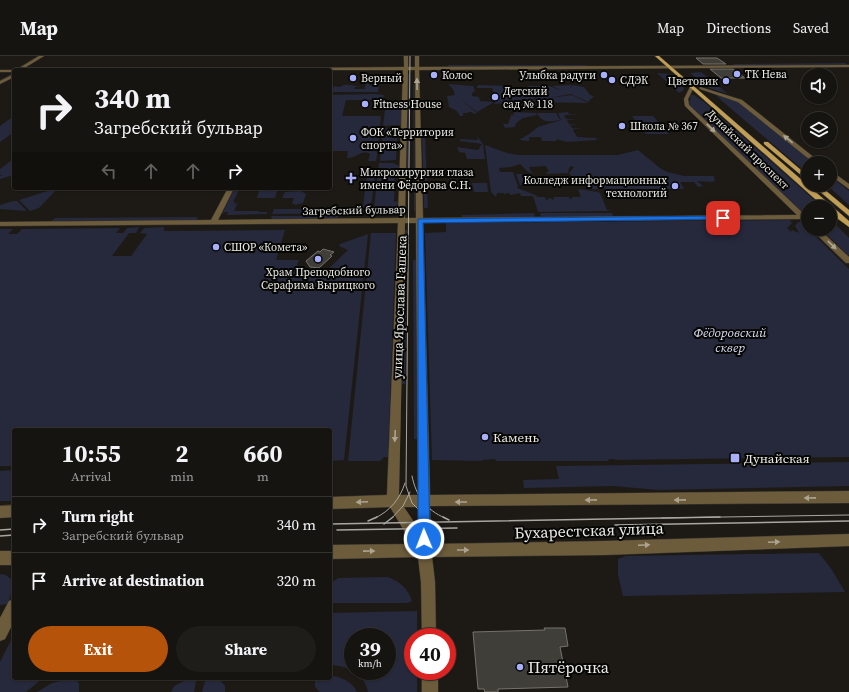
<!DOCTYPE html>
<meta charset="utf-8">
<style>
:root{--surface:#161410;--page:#1f1d19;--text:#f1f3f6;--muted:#9e9e9f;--line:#353330;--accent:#b45309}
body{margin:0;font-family:"Source Serif 4",serif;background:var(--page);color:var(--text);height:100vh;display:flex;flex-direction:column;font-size:15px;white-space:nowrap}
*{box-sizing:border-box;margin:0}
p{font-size:13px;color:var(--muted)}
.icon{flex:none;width:22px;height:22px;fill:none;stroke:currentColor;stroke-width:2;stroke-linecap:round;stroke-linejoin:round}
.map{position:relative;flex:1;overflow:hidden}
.details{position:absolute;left:12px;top:372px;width:320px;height:252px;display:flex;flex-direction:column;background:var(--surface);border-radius:4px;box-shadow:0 1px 3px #0004,0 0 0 1px var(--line)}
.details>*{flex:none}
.top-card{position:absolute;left:12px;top:12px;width:320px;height:122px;border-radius:4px;box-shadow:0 1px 3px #0004,0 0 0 1px var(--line);background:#161410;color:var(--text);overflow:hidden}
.tools{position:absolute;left:801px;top:12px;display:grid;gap:8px}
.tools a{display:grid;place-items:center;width:36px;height:36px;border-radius:50%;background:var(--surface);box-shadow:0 1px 3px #0004,0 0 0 1px var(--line);font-size:20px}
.speed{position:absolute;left:344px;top:572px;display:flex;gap:8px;font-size:20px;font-weight:700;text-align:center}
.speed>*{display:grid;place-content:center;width:52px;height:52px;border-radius:50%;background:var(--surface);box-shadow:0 1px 3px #0004,0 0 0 1px var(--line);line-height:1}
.speed small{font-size:10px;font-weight:400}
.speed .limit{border:6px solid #d22;background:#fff;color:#111}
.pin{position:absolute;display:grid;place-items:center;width:34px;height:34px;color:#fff;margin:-17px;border-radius:8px;box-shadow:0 2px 6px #0006}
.me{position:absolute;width:44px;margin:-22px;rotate:359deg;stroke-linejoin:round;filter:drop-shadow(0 0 3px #0008)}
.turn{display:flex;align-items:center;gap:14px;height:84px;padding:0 16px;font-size:18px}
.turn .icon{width:52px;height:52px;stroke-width:2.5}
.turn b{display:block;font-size:28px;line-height:34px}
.lanes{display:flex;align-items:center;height:38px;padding:0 16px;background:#0003;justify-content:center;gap:20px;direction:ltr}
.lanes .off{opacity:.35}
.eta{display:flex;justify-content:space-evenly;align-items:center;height:68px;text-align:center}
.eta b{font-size:24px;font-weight:700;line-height:28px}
.action{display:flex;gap:8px;margin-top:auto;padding:8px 16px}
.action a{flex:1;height:46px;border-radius:24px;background:var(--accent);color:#fff;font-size:16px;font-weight:700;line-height:46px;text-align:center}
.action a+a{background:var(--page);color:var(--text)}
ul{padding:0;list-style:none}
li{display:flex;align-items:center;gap:12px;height:56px;padding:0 16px;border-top:1px solid var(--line)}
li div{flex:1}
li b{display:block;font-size:15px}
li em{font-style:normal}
header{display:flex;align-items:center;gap:24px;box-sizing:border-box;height:56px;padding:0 20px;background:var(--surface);border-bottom:1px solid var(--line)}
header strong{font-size:19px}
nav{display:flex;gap:22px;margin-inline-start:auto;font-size:14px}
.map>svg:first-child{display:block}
.green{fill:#26283c;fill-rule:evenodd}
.building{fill:#403e38;stroke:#75726b}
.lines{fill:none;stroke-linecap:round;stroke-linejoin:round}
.minor-casing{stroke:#3a3732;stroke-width:1}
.major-casing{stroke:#3a3732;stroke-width:1}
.minor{fill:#6c5c3b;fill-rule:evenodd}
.major{fill:#c09e55;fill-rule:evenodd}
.tram-far1{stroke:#a7a6a1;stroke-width:1}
.tram{stroke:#a7a6a1;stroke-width:1.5}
.oneway{fill:#aca491}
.route{fill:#1a73e8;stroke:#114b97}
.poi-dot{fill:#a8b0fc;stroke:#060604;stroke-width:1.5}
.labels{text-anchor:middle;stroke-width:4;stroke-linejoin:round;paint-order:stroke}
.far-poi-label{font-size:11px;fill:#ecebe7;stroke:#060604;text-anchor:start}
.far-street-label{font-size:11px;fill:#ecebe7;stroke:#060604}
.street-label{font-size:13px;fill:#ecebe7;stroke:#060604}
.park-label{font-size:13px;font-style:italic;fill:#dbdff9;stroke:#060604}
.poi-label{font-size:13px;fill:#ecebe7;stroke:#060604;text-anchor:start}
.near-street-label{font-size:16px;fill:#ecebe7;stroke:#060604}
.near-poi-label{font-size:16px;fill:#ecebe7;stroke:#060604;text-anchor:start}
</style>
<header>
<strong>Map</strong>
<nav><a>Map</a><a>Directions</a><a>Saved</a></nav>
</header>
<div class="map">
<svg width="849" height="636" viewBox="0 0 849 636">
<rect width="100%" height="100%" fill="#1d1a15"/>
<g class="green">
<polygon points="845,7 848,9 735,10 733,8"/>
<polygon points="448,9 586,9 588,11 448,11"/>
<polygon points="130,11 127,14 59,14 62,12"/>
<polygon points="701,16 728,38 709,32 690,17"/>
<polygon points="657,17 669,18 684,32 683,35 679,37"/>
<polygon points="408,18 409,18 408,126 406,126"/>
<path d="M366,26H369V29H379L378,36H330V32H334L332,30L340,31C347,26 355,31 363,31H355L354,33H365L364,31H365Z"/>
<polygon points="448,28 473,30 475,35 472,37 472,40 479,41 480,45 494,46 477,56 459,42 477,57 473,58 472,56 468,56 468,57 463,57 463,60 460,60 457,55 449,51 447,40 455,39 453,33"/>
<polygon points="413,29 414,29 415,155 414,155"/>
<polygon points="479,29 508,30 511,31 512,35 541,35 545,32 528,32 528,30 548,30 530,46 494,48 496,45 492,32 477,32 477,30"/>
<polygon points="571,29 572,32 572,29 584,31 590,39 594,40 588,46 571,38 549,42 572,39 588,47 532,46 540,43 533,45 549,30 563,35 552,30"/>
<path d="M375,38L384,39L383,44H346L342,60H379L381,61L380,70L378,71L380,72L378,93H376L378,94L376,105H368L370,98C361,93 356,103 347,102L348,95H330V39Z"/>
<polygon points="691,39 694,39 704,46 822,151 808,151 808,154 801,155 689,49"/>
<polygon points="716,39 737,45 814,107 808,107 808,118 722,45"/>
<polygon points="386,46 401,46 401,69 383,70"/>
<polygon points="513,56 536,57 537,59 523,62 516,67 515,71 505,72 503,68 508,68 511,59 521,62 512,59 515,57"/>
<polygon points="568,56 569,58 580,58 564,59 566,63 577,64 567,64 569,68 580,69 570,69 572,72 583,73 573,73 574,77 586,77 575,77 577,81 596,82 597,84 567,86 556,83 557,85 542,85 541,81 529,81 529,85 519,84 529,78 536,80 529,78 538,71 561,64 558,57"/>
<path d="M537,57H556L560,64C548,66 542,67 537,57Z"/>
<polygon points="14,60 14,76 0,86 0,70"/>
<polygon points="632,60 653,60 669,78 646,78"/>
<polygon points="383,72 400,73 400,81 397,83 396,104 380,105"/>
<polygon points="422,80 425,80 428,152 424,152"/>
<polygon points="477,80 483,88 485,103 467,103 465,97 459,96 457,91 478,94 482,88 460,85 460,83 478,84"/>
<path d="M485,89L507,97L519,99H618L638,94L660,112L667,116L684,120H714L715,125L712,126L697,125L703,130L698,131L694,126H680L684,133H592L575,127L573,123H579L577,120H571L569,117L574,111L571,110L569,112L568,117L547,118L546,116H549L546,110L529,111L531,116L534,118C528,117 525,113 520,108L511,111L499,112L500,116H513L518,130L517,132L538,140L535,141H545L546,144L549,143L548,141L554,144L553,141H569L570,143H572V141H581L578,133L598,136L600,137L607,154L611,155L538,156L533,140H521L520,137L511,139L508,137H506V139L504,137H497L496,141L491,136Z"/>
<polygon points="12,104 14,107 14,119 0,123 0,120 3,119 0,119 0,113"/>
<polygon points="379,107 393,107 399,110 399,112 396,112 395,114 390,114 395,115 394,146 398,145 397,153 374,153"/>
<polygon points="368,113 376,113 370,157 272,158 274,153 352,153 352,156 362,156"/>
<polygon points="516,118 530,118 535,130 520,129"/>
<polygon points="830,120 849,135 849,149 827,129 830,129"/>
<polygon points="472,127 487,127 488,136 474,136"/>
<polygon points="235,132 240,132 233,146 235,146 234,149 238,146 234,155 259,155 258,156 267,156 267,158 227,159 228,156 225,156 222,158"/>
<polygon points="260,132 278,132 275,142 257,142"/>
<polygon points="54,133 57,133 39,152 30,155 19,144"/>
<polygon points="301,135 306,138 303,147 295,149 292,147 294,142 282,142 285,136"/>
<polygon points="13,145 17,145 27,155 0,153 0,149"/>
<polygon points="534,157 535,161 462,161 462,159"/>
<polygon points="540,157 612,157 613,160 541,161"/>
<polygon points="271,160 338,160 337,163 272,163"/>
<polygon points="198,161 196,164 52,165 55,162"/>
<polygon points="830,163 849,182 849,200 821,173 830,173"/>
<polygon points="790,164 792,167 787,172 791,176 792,174 799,177 795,170 798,166 801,166 849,213 849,401 614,404 615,403 609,403 608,405 496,405 495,403 482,404 482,405 432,404 425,177 446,176 446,167"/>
<polygon points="139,171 136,177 129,177 112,200 131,200 147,178 140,177 144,172 164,171 164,175 285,174 276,204 299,204 297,209 303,212 302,213 320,217 324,213 327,214 348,194 339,190 340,188 368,178 344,404 330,405 330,374 14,374 14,410 0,410 0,173 13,173 8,178 17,178 22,173 120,172 116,177 123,177 127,172"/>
<polygon points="405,174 407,174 405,328 402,328"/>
<polygon points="371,177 396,177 388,401 384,401 380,405 348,405"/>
<polygon points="413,204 416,204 418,383 414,383"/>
<polygon points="849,406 849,430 658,434 614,430 524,432 523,424 559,423 556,410"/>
<polygon points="14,414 14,445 0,445 0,415"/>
<polygon points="819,497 832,514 845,536 626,540 623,540 618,519 618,503 626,500"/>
<polygon points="0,518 6,519 13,525 13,532 8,548 0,549"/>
<path d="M387,521C399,524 409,534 412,545L407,547H330V528L338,522Z"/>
<path d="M417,555V581H413V615H417V636H368C366,619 346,609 330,609V557ZM353,581H387V615H353Z"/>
<polygon points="14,578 14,622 43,622 26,636 0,636 0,606"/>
<path d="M330,620C340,620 353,626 357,636H320L315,631V622H330Z"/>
<polygon points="69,623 77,624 79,627 79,636 37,636 52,627"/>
<polygon points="184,625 196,625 194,636 171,636 174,630"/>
<polygon points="205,625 221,625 225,630 225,636 202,636"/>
</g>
<g class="building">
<polygon points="696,2 717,2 726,8 703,8"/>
<polygon points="710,13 733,13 745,22 721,22"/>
<polygon points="323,193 334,196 330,199 332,200 319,212 310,211 306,205 318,195 320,196"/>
<polygon points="544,572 565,572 568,590 560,591 568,631 498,633 498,636 485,636 484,633 478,633 473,576 545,574"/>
</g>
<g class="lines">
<defs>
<g id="minor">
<polygon points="39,0 44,0 21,14 16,14"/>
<path d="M404,0H408V11H415V0H419V11L849,9V11L419,14L423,162L797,159L685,50L684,43L690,31L692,30L694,31L688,43L689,49L808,162V165H805L801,163L423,166L430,439L849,435V447L430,450L431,488L605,485L849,478V490L605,499L432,501L435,526L436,581H422L421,526L418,501L330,503V489L412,488L390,451L330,453V441L387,439L398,167L0,170V166L211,164L228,132H234L218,164L398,162L403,14H191L193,13L404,11ZM408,14H415L416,162H405ZM405,167H416L418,439H399ZM404,451H418V472Z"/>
<polygon points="0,14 15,14 14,16 0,16"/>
<polygon points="14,18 14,21 0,28 0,25"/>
<polygon points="700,31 742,44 821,107 814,107 738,46 700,33"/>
<polygon points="830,114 849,128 849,133 830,119"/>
<polygon points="811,173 819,173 849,201 849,207 846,207"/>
<polygon points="14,449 14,461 0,462 0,450"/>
<rect x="0" y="495" width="14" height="14"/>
<polygon points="14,543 14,565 5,583 0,585 0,562 9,545"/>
<rect x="422" y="615" width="16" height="21"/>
</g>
<g id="major">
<polygon points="655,0 659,0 849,165 849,171 830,157 830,151 824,151"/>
<polygon points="764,86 768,86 808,120 808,125 764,88"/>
<polygon points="812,129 819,129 849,154 849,160"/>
</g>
</defs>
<use href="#minor" class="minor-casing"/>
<use href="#major" class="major-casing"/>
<use href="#minor" class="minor"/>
<use href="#major" class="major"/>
<g class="tram-far1">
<polyline points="410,0 406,430 412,447 427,462"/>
<path d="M412,420C416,440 426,454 445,462"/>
<path d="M375,462C390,455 400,443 405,427"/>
<polyline points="392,462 403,450 410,436"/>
<polyline points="662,462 849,459"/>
</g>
<g class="tram">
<polyline points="425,461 434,467"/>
<polyline points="443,461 449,464"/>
<polyline points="368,465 377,461"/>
<polyline points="330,468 720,461"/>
<polyline points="384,468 393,461"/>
<polyline points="615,469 849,465"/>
<polyline points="0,474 14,473"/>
<polyline points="337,474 457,472"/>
<polyline points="0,480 14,479"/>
</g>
</g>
<defs><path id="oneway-solid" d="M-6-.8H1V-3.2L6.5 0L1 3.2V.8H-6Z"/></defs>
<g class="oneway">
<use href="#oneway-solid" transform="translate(417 28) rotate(-91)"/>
<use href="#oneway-solid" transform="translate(711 72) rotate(44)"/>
<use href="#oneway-solid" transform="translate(788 83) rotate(-141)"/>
<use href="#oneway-solid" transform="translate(832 189) rotate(44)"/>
<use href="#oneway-solid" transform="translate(395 380) rotate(92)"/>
<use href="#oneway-solid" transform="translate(810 442) rotate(179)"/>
<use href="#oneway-solid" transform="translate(591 444) rotate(179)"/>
<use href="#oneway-solid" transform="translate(680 444) rotate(179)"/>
<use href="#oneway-solid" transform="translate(362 446) rotate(178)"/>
<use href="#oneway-solid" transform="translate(461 446) rotate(-180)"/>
<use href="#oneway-solid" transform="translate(774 486) rotate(-2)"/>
<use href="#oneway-solid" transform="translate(644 489) rotate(-2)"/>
<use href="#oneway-solid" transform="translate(463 494)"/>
<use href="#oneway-solid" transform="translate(369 495) rotate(-1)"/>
</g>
<polygon class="route" points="723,160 726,161 726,163 423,167 430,483 428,487 424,489 420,487 418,483 418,163"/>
<g class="poi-dot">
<circle cx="737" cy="18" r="4"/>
<circle cx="434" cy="19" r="4"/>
<circle cx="604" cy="19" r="4"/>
<circle cx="353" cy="22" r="4"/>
<circle cx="612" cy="24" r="4"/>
<circle cx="726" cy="25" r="4"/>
<circle cx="495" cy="41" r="4"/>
<circle cx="365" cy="48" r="4"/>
<circle cx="622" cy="70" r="4"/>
<circle cx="353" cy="82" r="4"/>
<path d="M349 116h4v4h4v4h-4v4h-4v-4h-4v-4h4z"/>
<circle cx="675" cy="130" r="4"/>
<circle cx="216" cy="191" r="4"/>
<circle cx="318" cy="203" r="4"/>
<circle cx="485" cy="381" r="4"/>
<rect x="730" y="397" width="10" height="10" rx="2"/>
<circle cx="520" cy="611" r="4"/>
</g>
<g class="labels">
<g class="far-poi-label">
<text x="745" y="22">ТК Нева</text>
<text x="442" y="23">Колос</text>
<text x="596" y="23" text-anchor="end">Улыбка радуги</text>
<text x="361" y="26">Верный</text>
<text x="620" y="28">СДЭК</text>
<text x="718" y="29" text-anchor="end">Цветовик</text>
<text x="503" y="39">Детский<tspan x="503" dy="13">сад № 118</tspan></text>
<text x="373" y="52">Fitness House</text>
<text x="630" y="74">Школа № 367</text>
<text x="361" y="80">ФОК «Территория<tspan x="361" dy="13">спорта»</tspan></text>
<text x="360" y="120">Микрохирургия глаза<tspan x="360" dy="13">имени Фёдорова С.Н.</tspan></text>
<text x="667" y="128" text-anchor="end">Колледж информационных<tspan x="667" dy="13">технологий</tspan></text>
<text x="224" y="195">СШОР «Комета»</text>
<text x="318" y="220" text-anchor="middle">Храм Преподобного<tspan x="318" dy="13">Серафима Вырицкого</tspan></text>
</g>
<g class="far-street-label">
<text transform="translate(748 93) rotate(44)" y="4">Дунайский проспект</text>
<text transform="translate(354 154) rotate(-1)" y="4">Загребский бульвар</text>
</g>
<g class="street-label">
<text transform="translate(399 251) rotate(-88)" y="5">улица Ярослава Гашека</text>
</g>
<g class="park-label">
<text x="730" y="281">Фёдоровский<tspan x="730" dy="15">сквер</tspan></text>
</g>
<g class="poi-label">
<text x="493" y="386">Камень</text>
<text x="744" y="407">Дунайская</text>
</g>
<g class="near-street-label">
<text transform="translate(589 474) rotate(-2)" y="6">Бухарестская улица</text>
</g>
<g class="near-poi-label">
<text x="528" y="617">Пятёрочка</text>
</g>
</g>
</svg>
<div class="tools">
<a><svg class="icon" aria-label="sound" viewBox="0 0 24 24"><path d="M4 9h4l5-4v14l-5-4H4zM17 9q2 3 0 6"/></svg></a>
<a><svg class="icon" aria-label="layers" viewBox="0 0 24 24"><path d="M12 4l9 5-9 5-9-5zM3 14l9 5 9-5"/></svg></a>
<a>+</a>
<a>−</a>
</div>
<div class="speed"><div>39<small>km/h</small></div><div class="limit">40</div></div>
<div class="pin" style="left:723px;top:162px;background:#d93025"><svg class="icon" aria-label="arrive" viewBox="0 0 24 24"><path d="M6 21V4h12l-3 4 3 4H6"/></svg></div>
<svg class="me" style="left:424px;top:483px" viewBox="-20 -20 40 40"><circle r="17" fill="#1a73e8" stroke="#fff" stroke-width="3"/><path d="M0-11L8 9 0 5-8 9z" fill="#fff"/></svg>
<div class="top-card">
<div class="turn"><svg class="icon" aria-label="right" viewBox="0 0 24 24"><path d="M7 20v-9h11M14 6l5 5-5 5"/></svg><div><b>340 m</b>Загребский бульвар</div></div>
<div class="lanes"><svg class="icon off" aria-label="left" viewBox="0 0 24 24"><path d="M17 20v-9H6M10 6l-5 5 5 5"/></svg><svg class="icon off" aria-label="ahead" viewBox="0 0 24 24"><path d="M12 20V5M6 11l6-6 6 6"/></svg><svg class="icon off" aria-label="ahead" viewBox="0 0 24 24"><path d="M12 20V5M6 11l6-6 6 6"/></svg><svg class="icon" aria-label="right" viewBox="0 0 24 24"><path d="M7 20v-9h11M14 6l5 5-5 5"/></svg></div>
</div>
<section class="details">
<div class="eta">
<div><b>10:55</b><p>Arrival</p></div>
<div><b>2</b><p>min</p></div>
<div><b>660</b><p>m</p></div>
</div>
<ul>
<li><svg class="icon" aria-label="right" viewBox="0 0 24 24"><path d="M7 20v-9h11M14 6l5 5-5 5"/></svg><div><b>Turn right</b><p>Загребский бульвар</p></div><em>340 m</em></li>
<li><svg class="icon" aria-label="arrive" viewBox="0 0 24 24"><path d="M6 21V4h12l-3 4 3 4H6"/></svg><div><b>Arrive at destination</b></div><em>320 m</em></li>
</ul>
<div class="action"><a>Exit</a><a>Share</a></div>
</section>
</div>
